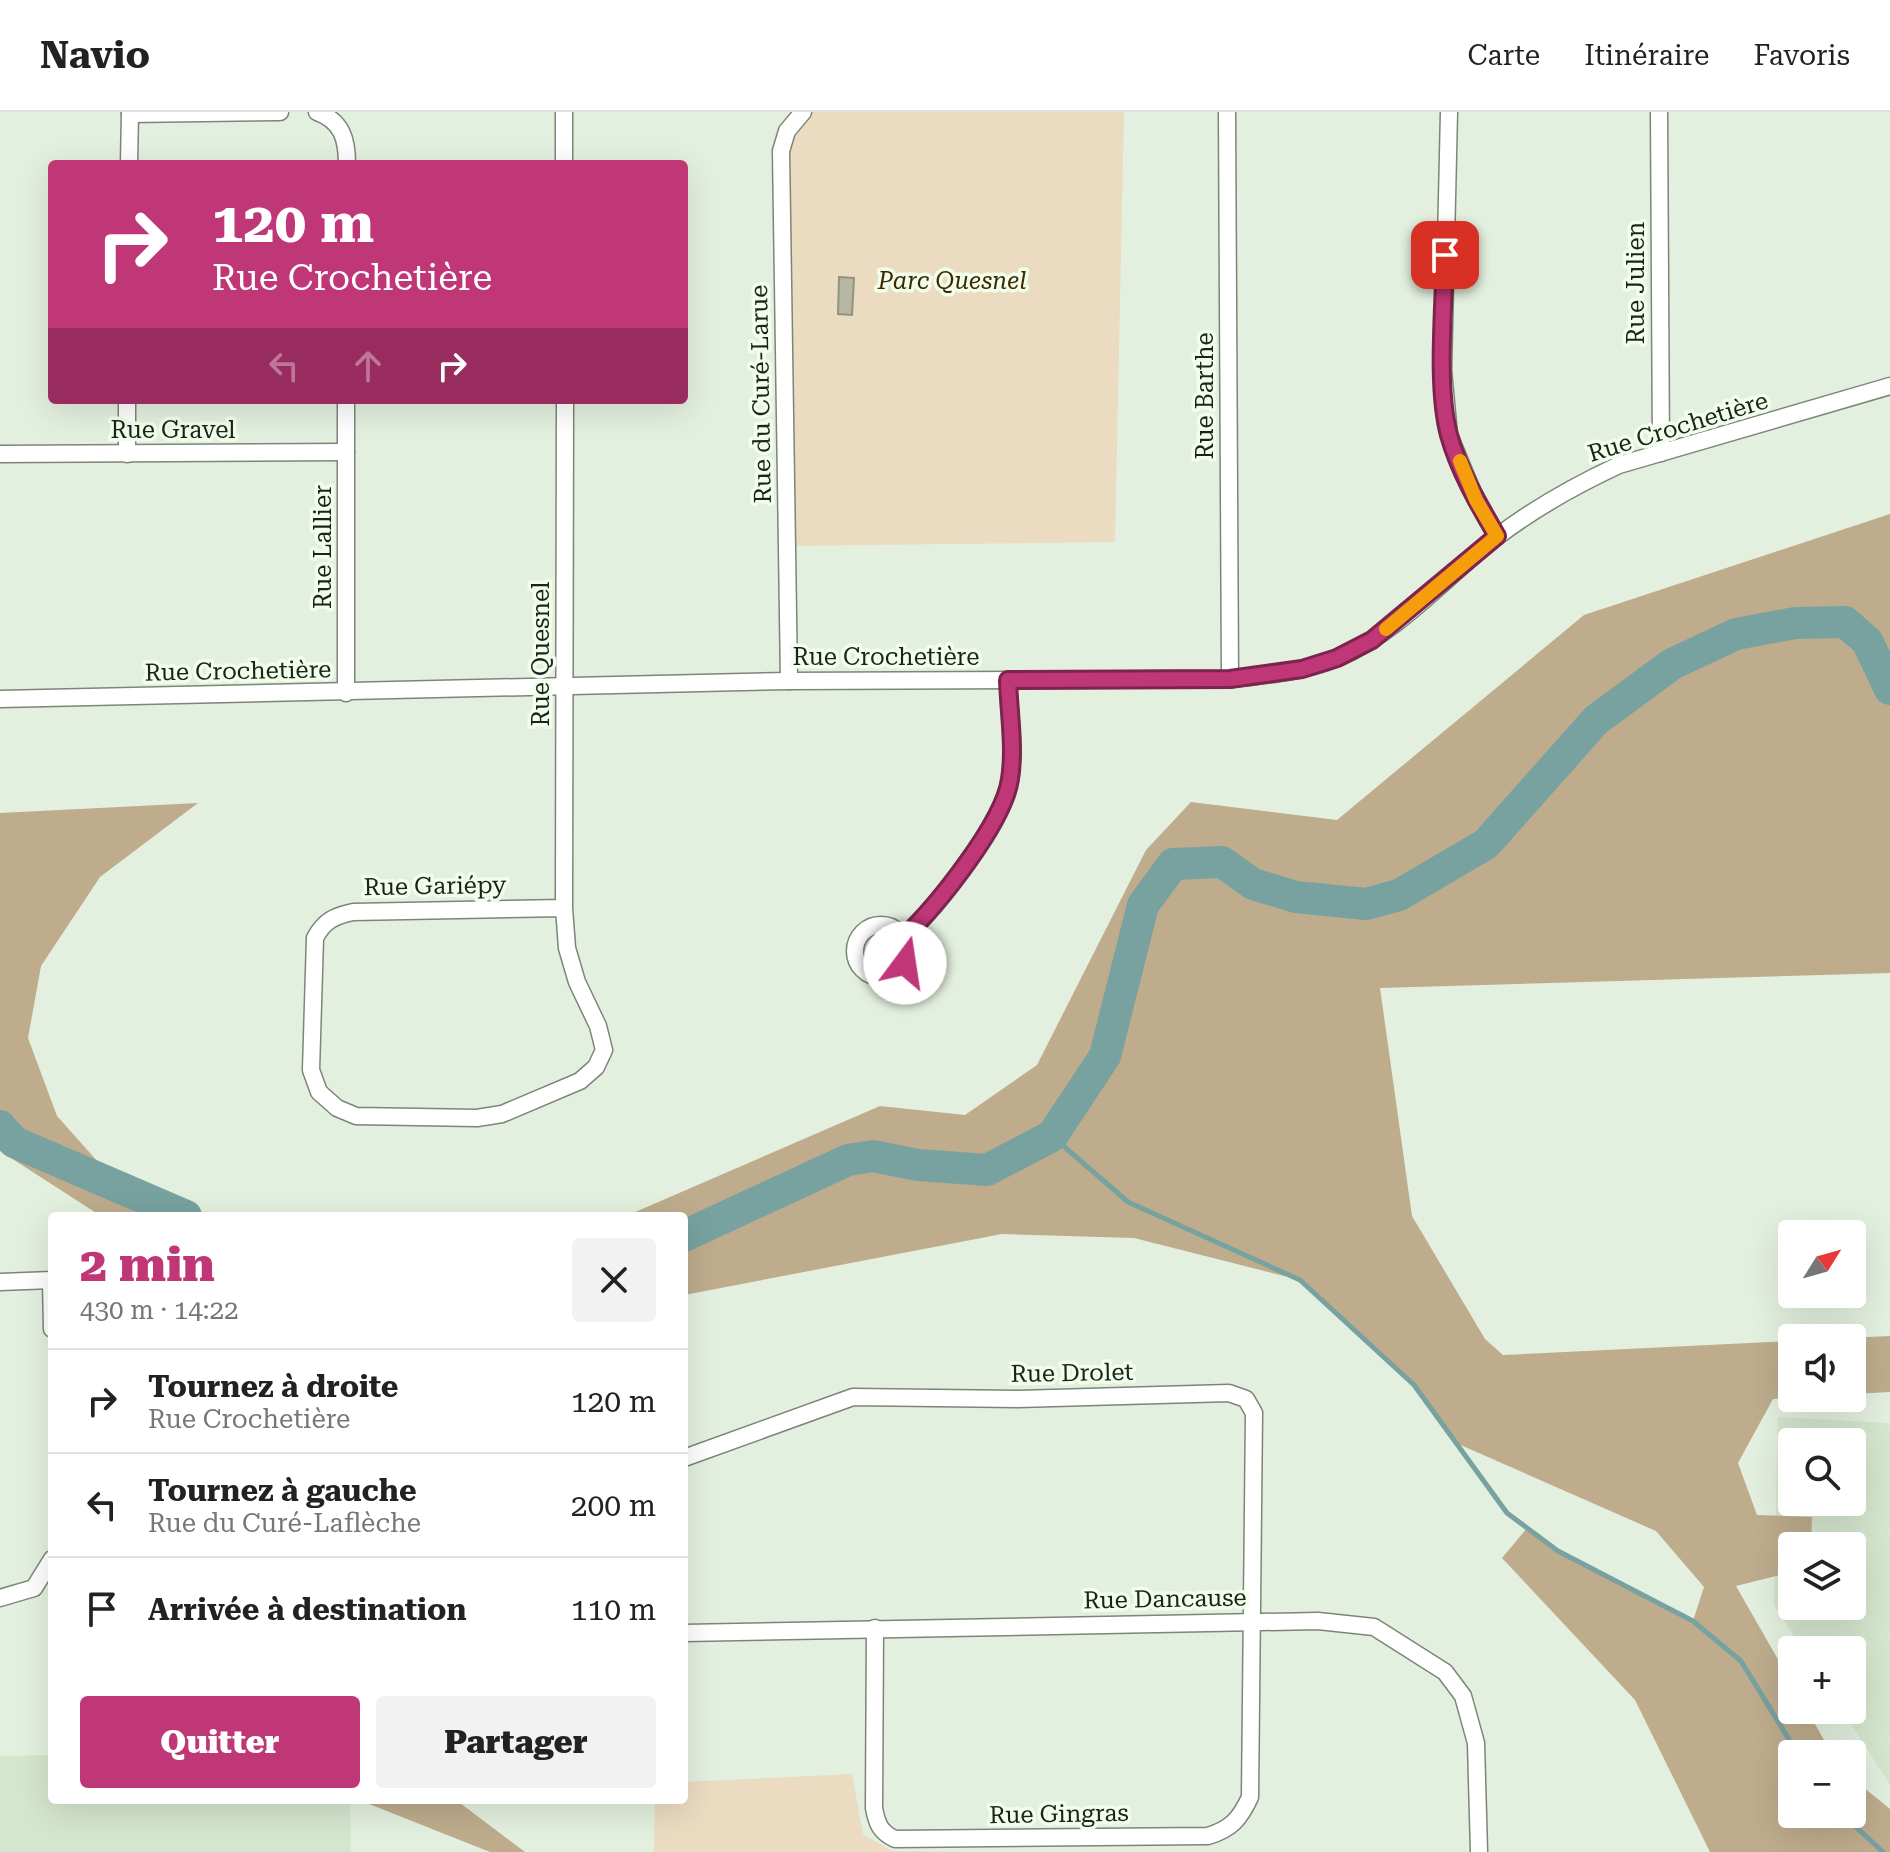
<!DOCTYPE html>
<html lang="fr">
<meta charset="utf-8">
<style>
:root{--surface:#fff;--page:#f2f2f2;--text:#222;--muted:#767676;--line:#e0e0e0;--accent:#bf3776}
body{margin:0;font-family:"Roboto Serif",serif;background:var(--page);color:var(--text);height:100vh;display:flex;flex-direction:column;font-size:30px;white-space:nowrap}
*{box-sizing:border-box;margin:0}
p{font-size:26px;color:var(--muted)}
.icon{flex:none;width:44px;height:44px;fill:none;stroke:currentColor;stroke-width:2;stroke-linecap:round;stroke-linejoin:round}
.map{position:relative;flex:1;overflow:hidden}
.details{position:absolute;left:48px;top:1100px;width:640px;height:592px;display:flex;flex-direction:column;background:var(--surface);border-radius:8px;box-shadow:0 8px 32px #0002}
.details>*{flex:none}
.top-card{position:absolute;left:48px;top:48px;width:640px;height:244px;border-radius:8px;box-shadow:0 8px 32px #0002;background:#bf3776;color:#fff;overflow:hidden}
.needle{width:52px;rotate:53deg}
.tools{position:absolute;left:1778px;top:1108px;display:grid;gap:16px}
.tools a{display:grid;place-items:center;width:88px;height:88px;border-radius:8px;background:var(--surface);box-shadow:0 8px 32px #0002;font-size:40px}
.pin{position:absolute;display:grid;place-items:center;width:68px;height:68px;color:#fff;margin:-34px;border-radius:16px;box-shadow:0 4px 12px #0006}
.me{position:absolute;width:88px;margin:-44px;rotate:14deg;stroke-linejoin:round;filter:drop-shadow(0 0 6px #0008)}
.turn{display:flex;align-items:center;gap:28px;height:168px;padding:0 32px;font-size:36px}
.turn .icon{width:104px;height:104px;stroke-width:2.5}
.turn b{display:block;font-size:56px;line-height:68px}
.lanes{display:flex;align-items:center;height:76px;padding:0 32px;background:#0003;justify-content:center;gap:40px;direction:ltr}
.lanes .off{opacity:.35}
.round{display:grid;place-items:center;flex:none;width:84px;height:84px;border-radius:8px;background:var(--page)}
.headline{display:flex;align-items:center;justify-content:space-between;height:136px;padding:0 32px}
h1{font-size:48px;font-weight:800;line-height:60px;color:var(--accent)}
.primary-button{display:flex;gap:16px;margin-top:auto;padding:16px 32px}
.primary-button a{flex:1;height:92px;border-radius:8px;background:var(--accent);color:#fff;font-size:32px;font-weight:800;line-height:92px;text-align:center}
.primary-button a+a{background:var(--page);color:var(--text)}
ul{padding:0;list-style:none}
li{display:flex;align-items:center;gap:24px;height:104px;padding:0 32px;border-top:2px solid var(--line)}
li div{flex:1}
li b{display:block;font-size:30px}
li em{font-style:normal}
header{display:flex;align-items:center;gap:48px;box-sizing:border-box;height:112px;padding:0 40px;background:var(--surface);border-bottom:2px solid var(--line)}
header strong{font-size:38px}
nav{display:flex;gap:44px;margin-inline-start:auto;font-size:28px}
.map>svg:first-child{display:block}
.built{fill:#d5e6ce;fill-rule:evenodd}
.green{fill:#ebdbc1}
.forest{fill:#beac8d}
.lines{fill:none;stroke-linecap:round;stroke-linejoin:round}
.stream{stroke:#77a2a0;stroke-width:5}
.river{stroke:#77a2a0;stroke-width:32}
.building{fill:#b7b7a4;stroke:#91927f;stroke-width:2}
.minor-casing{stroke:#7b8677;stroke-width:19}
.minor{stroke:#fff;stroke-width:16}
.route-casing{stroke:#7c244d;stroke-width:20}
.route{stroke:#bf3776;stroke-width:14}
.slow{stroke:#f59e0b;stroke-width:14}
.labels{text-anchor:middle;stroke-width:7;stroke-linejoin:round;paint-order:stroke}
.park-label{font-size:24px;font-style:italic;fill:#3d2900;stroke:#f1feec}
.street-label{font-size:24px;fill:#1e221c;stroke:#f1feec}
</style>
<header>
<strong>Navio</strong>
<nav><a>Carte</a><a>Itinéraire</a><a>Favoris</a></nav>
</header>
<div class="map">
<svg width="1890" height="1740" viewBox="0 0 1890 1740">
<rect width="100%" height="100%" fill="#e4f0df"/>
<g class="built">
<path d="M1778,1305L1890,1311V1673L1842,1598H1852V1538H1803L1774,1493ZM1792,1330H1852V1390H1792ZM1792,1434H1852V1494H1792Z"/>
<polygon points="52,1643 52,1688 350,1688 351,1740 0,1740 0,1644"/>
</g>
<g class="green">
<polygon points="803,0 1124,0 1115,430 787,434 787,19"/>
<polygon points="852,1662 863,1722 892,1739 1004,1740 654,1740 655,1688 684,1688 684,1670"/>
</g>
<g class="forest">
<polygon points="1890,402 1890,861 1380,876 1412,1104 1485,1227 1503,1243 1792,1229 1792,1286 1773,1287 1738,1351 1757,1403 1812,1405 1811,1434 1792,1434 1792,1460 1736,1474 1792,1572 1792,1598 1807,1598 1832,1642 1792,1642 1792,1702 1852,1702 1852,1666 1890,1697 1890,1740 1710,1740 1635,1588 1502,1446 1527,1416 1558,1439 1693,1509 1704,1475 1656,1419 1456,1331 1414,1273 1300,1168 1134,1126 1002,1122 684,1183 684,1104 626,1104 880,994 965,1003 1037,953 1146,738 1191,690 1337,708 1584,503"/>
<polygon points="198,691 100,765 41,854 28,926 57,1004 98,1050 168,1096 167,1104 101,1104 0,1039 0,701"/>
<polygon points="1890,1224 1890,1280 1852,1282 1852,1226 1846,1226"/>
<polygon points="359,1688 456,1688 525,1740 490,1740"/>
</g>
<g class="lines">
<g class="stream">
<polyline points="1052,1024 1128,1090 1300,1168 1414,1273 1507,1401 1558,1439 1693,1509 1741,1549 1798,1642"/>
<polyline points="1842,1702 1883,1740"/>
</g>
<g class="river">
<polyline points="0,1014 14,1030 186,1104"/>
<polyline points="684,1124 848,1048 873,1044 918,1053 987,1058 1052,1024 1105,944 1143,793 1173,752 1222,750 1253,772 1296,785 1366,792 1399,783 1486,732 1596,608 1672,552 1736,522 1795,511 1845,510 1867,529 1890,577"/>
</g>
</g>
<polygon class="building" points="839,165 854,166 852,203 838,202"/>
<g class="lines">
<defs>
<g id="minor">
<path d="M317,0C342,9 347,27 347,52"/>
<polyline points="564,0 564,52"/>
<polyline points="1227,0 1230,567"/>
<polyline points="1449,0 1443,258 1449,323 1476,388 1497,424"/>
<polyline points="1659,0 1661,341"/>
<polyline points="130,2 280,0"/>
<polyline points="129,52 130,0"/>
<polyline points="346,288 346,581"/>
<polyline points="0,342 346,340"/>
<polyline points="127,342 127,288"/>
<polyline points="789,569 781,39 787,19 803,0"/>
<path d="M0,587L789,569L1230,567C1266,563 1304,560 1338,546C1400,519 1445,465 1498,424C1535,396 1576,373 1619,353L1890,274"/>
<path d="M564,796L353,800C334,804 324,809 315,826L311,958L319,980L337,996L356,1004L477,1006L502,1002L580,969L596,955L604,938L598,914L577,870L567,836L564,796L565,288"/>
<circle cx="881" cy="839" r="26"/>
<path d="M903,826C936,795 1003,711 1010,667C1015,636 1009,600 1008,568"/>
<polyline points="51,1168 52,1217"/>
<polyline points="0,1170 52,1168"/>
<path d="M684,1346L853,1285L1018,1287L1229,1281L1246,1287L1254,1301L1250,1685C1240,1707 1231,1717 1208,1724L895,1727C880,1720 877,1712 874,1696L875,1516"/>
<polyline points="0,1486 34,1476 52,1447"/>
<polyline points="684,1521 1318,1509 1374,1515 1445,1560 1463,1584 1476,1631 1479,1740"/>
</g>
</defs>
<use href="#minor" class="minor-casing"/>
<use href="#minor" class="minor"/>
</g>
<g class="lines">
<defs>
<path id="route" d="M905,851L907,834L903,826C936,795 1004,711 1010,667C1015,636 1009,600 1008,568L1230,567L1302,557L1337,546L1372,528L1497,424C1479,393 1459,359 1449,323C1436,275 1444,195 1445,143"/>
</defs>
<use href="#route" class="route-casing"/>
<use href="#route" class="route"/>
<polyline class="slow" points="1386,517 1497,424 1476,388 1460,349"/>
</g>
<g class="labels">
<g class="park-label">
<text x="952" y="177">Parc Quesnel</text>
</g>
<g class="street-label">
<text transform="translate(1636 171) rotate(-90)" y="8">Rue Julien</text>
<text transform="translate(761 282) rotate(-91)" y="8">Rue du Curé-Larue</text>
<text transform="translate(1205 284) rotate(-90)" y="8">Rue Barthe</text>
<text transform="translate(1678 315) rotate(-17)" y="8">Rue Crochetière</text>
<text x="173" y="326">Rue Gravel</text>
<text transform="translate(323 435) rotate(-90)" y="8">Rue Lallier</text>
<text transform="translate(541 542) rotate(-90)" y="8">Rue Quesnel</text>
<text x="886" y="553">Rue Crochetière</text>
<text transform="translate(238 559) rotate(-1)" y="8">Rue Crochetière</text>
<text transform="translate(435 774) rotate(-1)" y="8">Rue Gariépy</text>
<text transform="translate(1072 1261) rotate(-1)" y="8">Rue Drolet</text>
<text transform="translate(1165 1487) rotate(-1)" y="8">Rue Dancause</text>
<text transform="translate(1059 1702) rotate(-1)" y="8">Rue Gingras</text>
</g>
</g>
</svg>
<div class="tools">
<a><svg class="needle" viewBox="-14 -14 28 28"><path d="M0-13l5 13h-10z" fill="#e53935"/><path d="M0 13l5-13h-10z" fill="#767676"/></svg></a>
<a><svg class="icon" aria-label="sound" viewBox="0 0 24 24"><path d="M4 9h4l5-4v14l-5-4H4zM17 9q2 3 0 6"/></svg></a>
<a><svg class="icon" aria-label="search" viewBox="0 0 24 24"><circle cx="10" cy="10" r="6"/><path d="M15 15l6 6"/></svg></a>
<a><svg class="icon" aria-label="layers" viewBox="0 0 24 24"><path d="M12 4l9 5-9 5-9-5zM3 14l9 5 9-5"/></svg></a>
<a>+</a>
<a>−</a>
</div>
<div class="pin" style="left:1445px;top:143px;background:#d93025"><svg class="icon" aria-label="arrive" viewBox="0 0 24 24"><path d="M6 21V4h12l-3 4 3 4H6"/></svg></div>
<svg class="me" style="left:905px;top:851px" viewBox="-20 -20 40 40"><circle r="19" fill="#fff"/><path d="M0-13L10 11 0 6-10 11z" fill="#bf3776"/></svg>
<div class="top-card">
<div class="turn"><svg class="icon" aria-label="right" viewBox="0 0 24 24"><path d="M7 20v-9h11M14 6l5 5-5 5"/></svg><div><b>120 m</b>Rue Crochetière</div></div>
<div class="lanes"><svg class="icon off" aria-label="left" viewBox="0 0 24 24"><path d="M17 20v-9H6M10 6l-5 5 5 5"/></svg><svg class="icon off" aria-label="ahead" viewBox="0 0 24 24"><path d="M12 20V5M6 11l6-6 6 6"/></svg><svg class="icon" aria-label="right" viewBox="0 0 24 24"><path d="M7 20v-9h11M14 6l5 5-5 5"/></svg></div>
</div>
<section class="details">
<div class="headline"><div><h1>2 min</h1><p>430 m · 14:22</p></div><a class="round"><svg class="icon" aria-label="close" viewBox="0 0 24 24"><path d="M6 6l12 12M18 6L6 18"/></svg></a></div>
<ul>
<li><svg class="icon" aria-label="right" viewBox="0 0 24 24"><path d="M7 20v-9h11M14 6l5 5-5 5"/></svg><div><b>Tournez à droite</b><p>Rue Crochetière</p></div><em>120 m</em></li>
<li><svg class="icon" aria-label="left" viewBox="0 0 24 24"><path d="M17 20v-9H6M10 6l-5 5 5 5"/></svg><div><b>Tournez à gauche</b><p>Rue du Curé-Laflèche</p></div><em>200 m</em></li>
<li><svg class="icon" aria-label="arrive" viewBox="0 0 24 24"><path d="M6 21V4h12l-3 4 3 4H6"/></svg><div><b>Arrivée à destination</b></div><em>110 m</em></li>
</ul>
<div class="primary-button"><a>Quitter</a><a>Partager</a></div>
</section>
</div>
